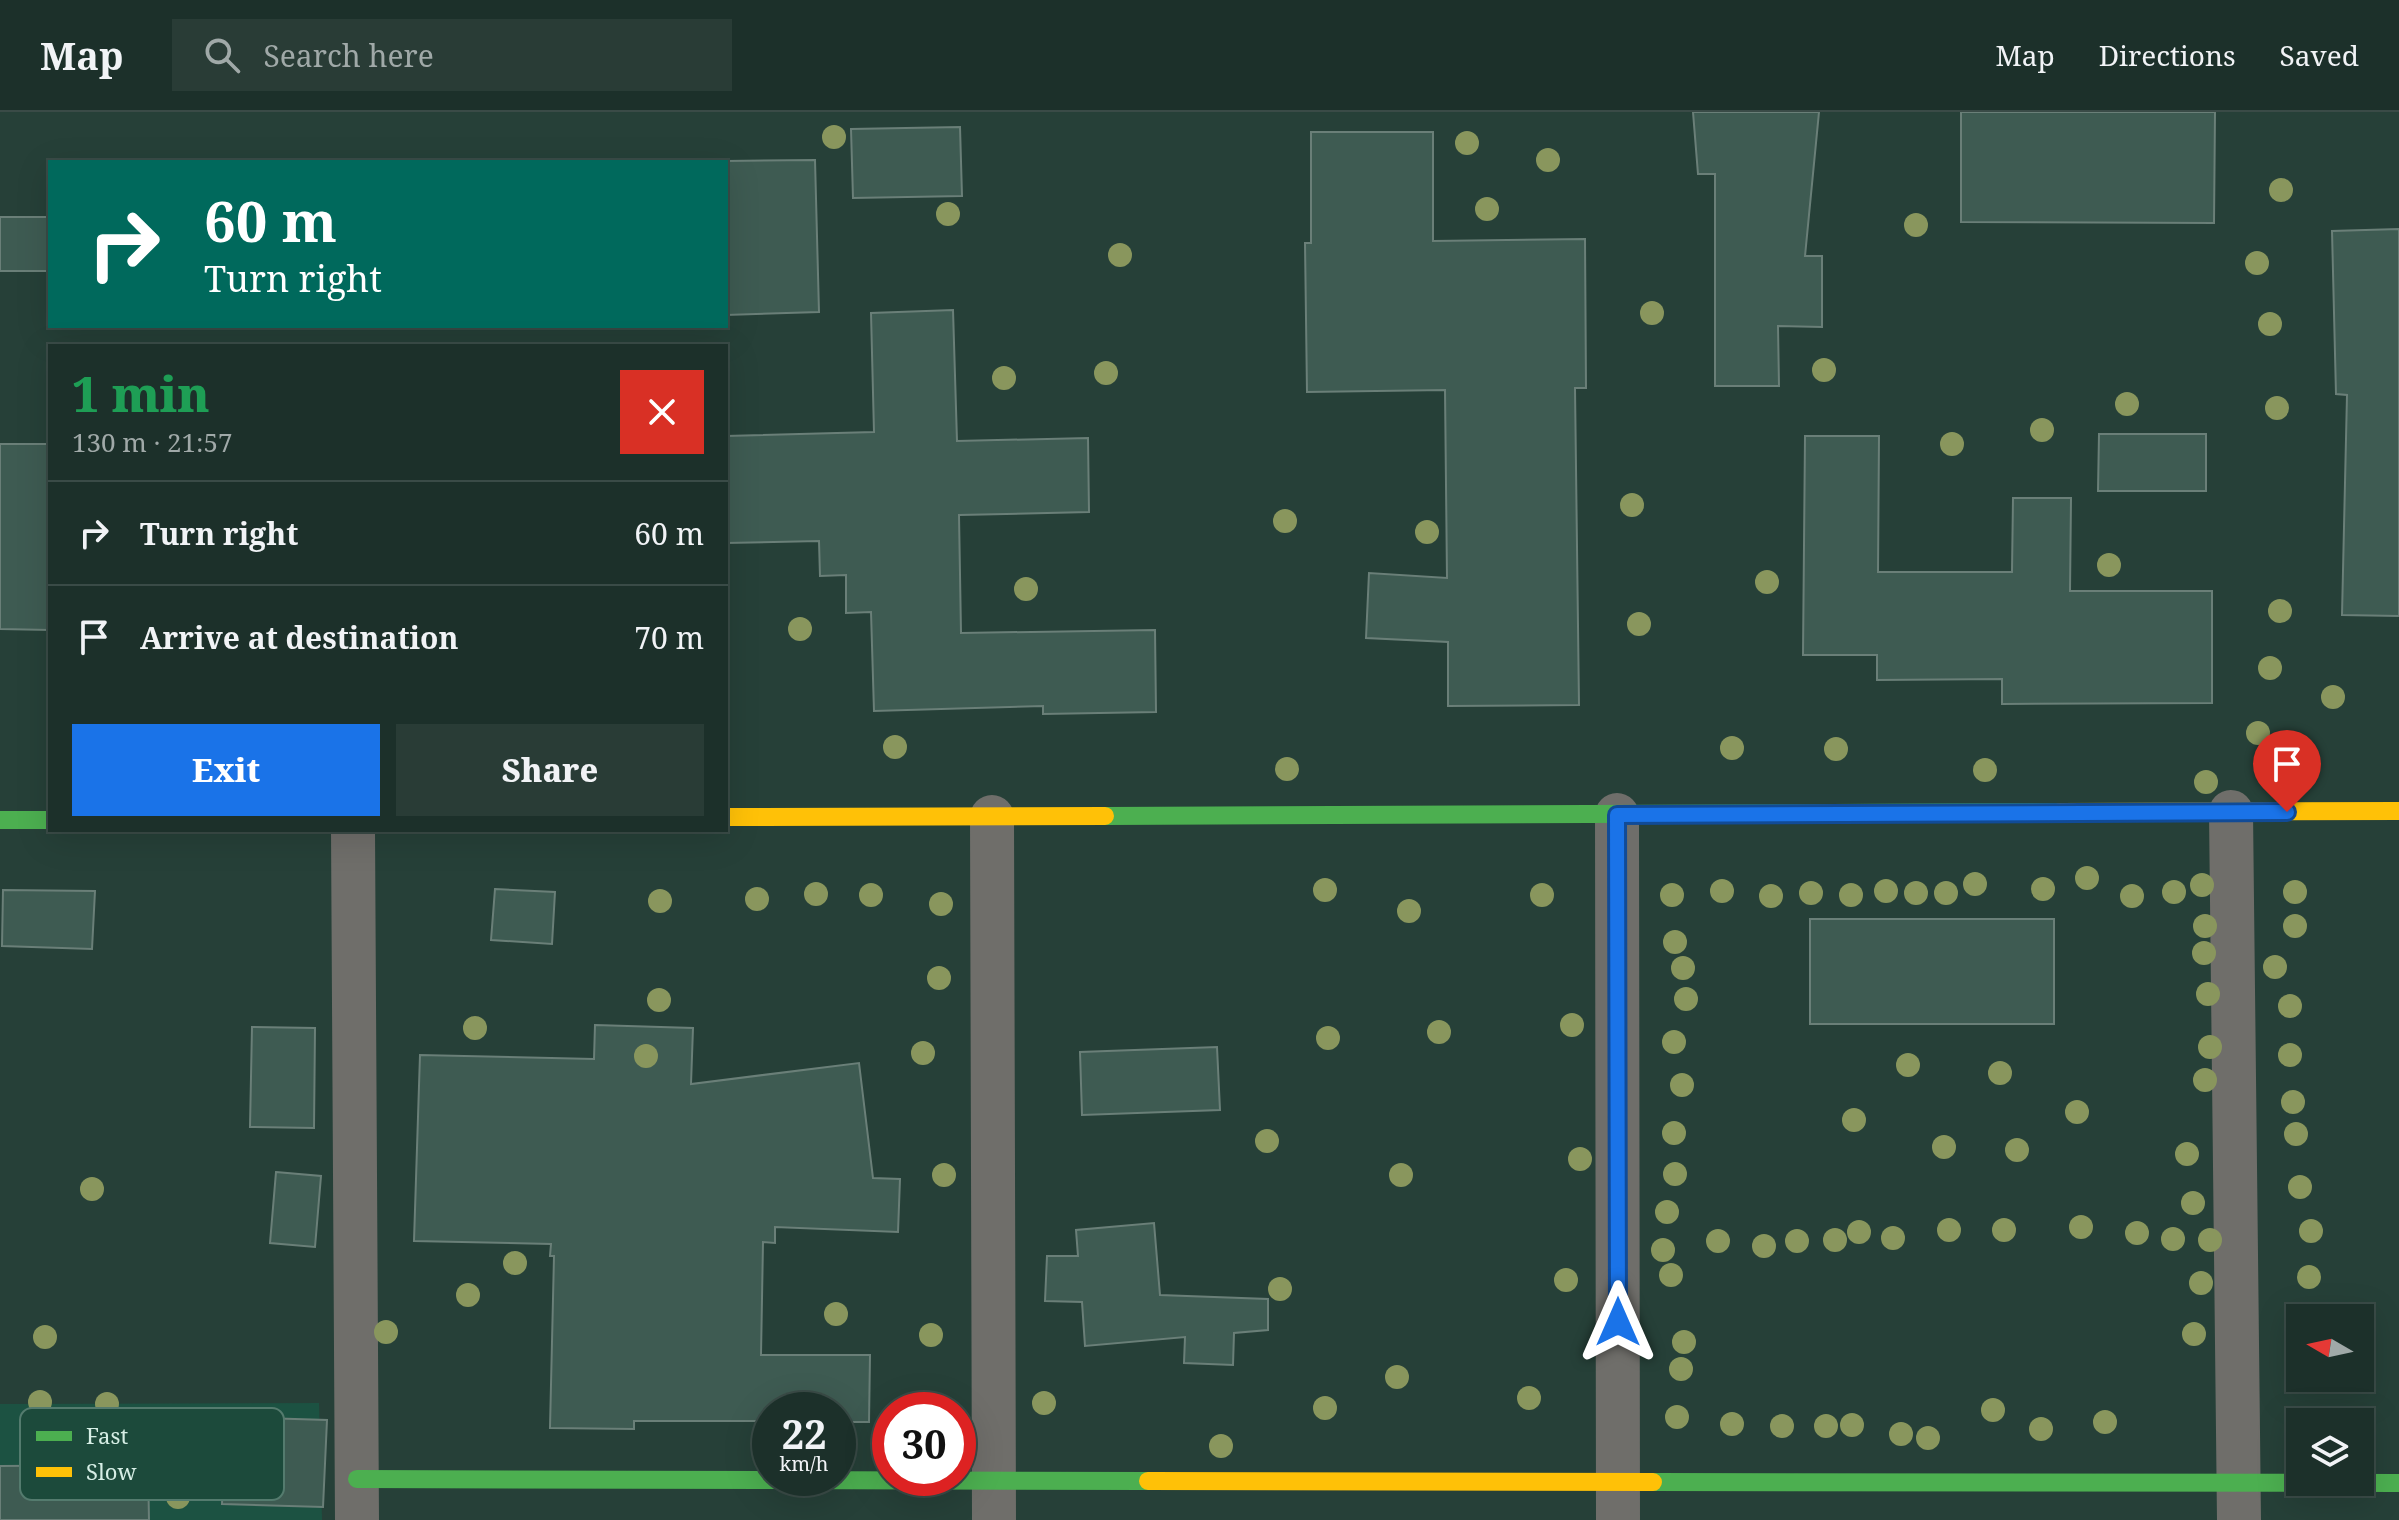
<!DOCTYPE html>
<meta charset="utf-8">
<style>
:root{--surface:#1c302a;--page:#293c36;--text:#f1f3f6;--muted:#a0a9a8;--line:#3a4b47;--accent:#1a73e8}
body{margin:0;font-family:"Noto Serif",serif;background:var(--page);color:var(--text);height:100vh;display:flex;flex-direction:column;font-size:30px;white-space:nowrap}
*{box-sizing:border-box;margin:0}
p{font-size:26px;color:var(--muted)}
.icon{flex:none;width:44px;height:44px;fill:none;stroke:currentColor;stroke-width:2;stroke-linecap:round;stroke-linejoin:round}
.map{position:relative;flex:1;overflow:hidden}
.sheet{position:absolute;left:48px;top:232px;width:680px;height:488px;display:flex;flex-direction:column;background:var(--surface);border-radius:0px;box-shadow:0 8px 32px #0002,0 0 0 2px var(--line)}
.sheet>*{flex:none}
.guide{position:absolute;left:48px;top:48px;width:680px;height:168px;border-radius:0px;box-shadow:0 8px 32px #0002,0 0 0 2px var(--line);background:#00695c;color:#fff;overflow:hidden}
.needle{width:52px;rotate:279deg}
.buttons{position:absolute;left:2286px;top:1192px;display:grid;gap:16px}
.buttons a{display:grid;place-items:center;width:88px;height:88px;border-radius:0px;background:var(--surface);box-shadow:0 8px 32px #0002,0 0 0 2px var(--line);font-size:40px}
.speed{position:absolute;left:752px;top:1280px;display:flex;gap:16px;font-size:40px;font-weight:700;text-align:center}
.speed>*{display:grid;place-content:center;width:104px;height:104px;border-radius:50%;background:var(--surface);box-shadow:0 8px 32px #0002,0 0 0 2px var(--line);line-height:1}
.speed small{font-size:20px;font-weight:400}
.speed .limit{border:12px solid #d22;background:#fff;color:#111}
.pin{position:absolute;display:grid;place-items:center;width:68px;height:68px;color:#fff;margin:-82px -34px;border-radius:50% 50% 50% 0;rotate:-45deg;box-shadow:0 0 8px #0007}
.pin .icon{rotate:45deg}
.me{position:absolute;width:88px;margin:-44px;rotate:0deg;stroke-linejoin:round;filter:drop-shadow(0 0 6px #0008)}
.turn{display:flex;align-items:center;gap:28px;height:168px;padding:0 24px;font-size:36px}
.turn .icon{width:104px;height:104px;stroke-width:2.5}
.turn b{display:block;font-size:56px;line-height:68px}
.round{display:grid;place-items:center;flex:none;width:84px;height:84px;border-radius:0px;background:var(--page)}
.head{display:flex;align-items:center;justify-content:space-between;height:136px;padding:0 24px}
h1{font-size:48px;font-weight:800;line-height:60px;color:#1e9e55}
.action{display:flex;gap:16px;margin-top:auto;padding:16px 24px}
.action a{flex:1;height:92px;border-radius:0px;background:var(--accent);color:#fff;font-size:32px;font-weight:800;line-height:92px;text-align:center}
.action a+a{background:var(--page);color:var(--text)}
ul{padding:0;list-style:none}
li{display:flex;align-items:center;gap:24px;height:104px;padding:0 24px;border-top:2px solid var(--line)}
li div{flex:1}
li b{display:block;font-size:30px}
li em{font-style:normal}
header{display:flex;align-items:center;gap:48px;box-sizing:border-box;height:112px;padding:0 40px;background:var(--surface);border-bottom:2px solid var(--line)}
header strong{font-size:38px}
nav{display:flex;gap:44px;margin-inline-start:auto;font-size:28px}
.search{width:560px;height:72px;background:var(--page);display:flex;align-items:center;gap:20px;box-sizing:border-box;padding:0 28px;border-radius:0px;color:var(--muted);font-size:30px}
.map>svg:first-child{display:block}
.built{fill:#1c5242}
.building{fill:#3e5b52;stroke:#6a7f78;stroke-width:2}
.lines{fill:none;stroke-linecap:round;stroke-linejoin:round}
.street{stroke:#6f6e6a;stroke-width:44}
.fast{stroke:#4caf50;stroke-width:18}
.slow{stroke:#ffc107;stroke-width:18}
.tree{fill:#89965d}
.route-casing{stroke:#114b97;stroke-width:20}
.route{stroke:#1a73e8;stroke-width:14}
.key{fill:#1c4a3b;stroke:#547b6e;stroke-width:2}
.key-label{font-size:22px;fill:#d6eee5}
</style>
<header>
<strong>Map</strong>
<div class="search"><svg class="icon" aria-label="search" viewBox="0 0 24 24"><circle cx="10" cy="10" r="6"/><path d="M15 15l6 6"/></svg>Search here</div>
<nav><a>Map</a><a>Directions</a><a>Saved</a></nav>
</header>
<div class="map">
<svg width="2399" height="1408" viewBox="0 0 2399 1408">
<rect width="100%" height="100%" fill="#264038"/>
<polygon class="built" points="319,1291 322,1408 0,1408 0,1292"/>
<g class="building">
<polygon points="1693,0 1819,0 1805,144 1822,144 1822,215 1778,214 1779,274 1715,274 1715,62 1698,62"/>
<polygon points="1961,0 2215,0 2214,111 1961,110"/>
<polygon points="960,15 962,84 853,86 851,17"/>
<polygon points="1311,20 1433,20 1433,129 1585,127 1586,276 1575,276 1579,593 1448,594 1448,530 1366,526 1369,461 1447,466 1445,278 1307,280 1305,131 1311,131"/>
<polygon points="815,48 819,200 726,203 726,49"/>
<rect x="0" y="105" width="50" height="54"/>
<polygon points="2399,117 2399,504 2342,503 2347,283 2336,282 2332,119"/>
<polygon points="953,198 957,329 1088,326 1089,400 959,403 961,521 1155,518 1156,600 1043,602 1043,594 874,599 871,500 846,501 846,463 820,464 819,429 726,431 726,324 874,320 871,201"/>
<polygon points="2099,322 2206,322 2206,379 2098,379"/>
<polygon points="1805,324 1879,324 1878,460 2012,460 2013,386 2071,386 2070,479 2212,479 2212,591 2002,592 2002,567 1877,568 1877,543 1803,543"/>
<polygon points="0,332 50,332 50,518 0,517"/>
<polygon points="495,777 555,780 552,832 491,828"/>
<polygon points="3,778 95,779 92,837 2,834"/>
<rect x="1810" y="807" width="244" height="105"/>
<polygon points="595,913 693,916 691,972 859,951 873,1066 900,1067 898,1120 775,1115 775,1131 763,1130 761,1243 870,1243 869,1310 838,1310 838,1298 770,1298 770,1309 634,1309 634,1317 550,1316 554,1144 550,1144 551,1132 414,1129 420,943 594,947"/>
<polygon points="252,915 315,916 314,1016 250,1015"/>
<polygon points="1217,935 1220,998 1082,1003 1080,940"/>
<polygon points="276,1060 321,1064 315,1135 270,1131"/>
<polygon points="1154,1111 1160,1183 1268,1187 1268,1218 1234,1221 1233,1253 1184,1251 1185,1225 1085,1234 1082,1190 1045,1189 1047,1144 1078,1144 1076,1118"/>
<polygon points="225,1305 327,1308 323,1395 222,1392"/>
<polygon points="148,1353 149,1408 0,1408 0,1354"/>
</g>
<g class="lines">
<g class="street">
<polyline points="2231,700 2239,1408"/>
<polyline points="1617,703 1618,1408"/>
<polyline points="992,705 994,1408"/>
<polyline points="353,718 357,1408"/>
</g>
<g class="fast">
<polyline points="1105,704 2060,700"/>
<polyline points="0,708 50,708"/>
<polyline points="357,1367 1148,1369"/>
<polyline points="1653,1370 2399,1371"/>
</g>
<g class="slow">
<polyline points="2060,700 2399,699"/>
<polyline points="726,705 1105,704"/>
<polyline points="1148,1369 1653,1370"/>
</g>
</g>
<g class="tree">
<circle cx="834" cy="25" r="12"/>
<circle cx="1467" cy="31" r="12"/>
<circle cx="1548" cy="48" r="12"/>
<circle cx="2281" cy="78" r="12"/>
<circle cx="1487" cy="97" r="12"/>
<circle cx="948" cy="102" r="12"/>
<circle cx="1916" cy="113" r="12"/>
<circle cx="1120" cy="143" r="12"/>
<circle cx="2257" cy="151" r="12"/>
<circle cx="1652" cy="201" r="12"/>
<circle cx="2270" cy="212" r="12"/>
<circle cx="1824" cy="258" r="12"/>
<circle cx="1106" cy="261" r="12"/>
<circle cx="1004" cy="266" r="12"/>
<circle cx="2127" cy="292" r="12"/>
<circle cx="2277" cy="296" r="12"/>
<circle cx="2042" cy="318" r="12"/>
<circle cx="1952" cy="332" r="12"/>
<circle cx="1632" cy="393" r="12"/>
<circle cx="1285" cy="409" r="12"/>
<circle cx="1427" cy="420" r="12"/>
<circle cx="2109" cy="453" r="12"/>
<circle cx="1767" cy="470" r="12"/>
<circle cx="1026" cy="477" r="12"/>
<circle cx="2280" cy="499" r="12"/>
<circle cx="1639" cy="512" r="12"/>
<circle cx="800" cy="517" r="12"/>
<circle cx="2270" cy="556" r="12"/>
<circle cx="2333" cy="585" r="12"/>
<circle cx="2258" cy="621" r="12"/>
<circle cx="895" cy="635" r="12"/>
<circle cx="1732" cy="636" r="12"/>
<circle cx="1836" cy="637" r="12"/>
<circle cx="1287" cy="657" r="12"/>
<circle cx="1985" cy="658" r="12"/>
<circle cx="2206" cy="670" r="12"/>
<circle cx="2087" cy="766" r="12"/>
<circle cx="1975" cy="772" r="12"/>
<circle cx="2202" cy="773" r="12"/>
<circle cx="2043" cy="777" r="12"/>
<circle cx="1325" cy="778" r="12"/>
<circle cx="1722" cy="779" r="12"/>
<circle cx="1886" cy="779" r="12"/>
<circle cx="2174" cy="780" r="12"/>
<circle cx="2295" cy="780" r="12"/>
<circle cx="1811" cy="781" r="12"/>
<circle cx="1916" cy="781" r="12"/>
<circle cx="1946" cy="781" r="12"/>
<circle cx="816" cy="782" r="12"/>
<circle cx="871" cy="783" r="12"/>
<circle cx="1542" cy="783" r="12"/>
<circle cx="1672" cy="783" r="12"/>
<circle cx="1851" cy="783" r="12"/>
<circle cx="1771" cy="784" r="12"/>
<circle cx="2132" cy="784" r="12"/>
<circle cx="757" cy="787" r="12"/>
<circle cx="660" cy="789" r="12"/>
<circle cx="941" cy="792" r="12"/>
<circle cx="1409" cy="799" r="12"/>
<circle cx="2205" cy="814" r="12"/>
<circle cx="2295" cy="814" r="12"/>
<circle cx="1675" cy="830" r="12"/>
<circle cx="2204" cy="841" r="12"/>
<circle cx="2275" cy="855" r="12"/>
<circle cx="1683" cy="856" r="12"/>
<circle cx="939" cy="866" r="12"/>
<circle cx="2208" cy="882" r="12"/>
<circle cx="1686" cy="887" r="12"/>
<circle cx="659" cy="888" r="12"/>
<circle cx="2290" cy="894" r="12"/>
<circle cx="1572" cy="913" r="12"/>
<circle cx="475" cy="916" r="12"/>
<circle cx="1439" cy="920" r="12"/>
<circle cx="1328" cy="926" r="12"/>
<circle cx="1674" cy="930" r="12"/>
<circle cx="2210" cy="935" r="12"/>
<circle cx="923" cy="941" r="12"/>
<circle cx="2290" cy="943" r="12"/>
<circle cx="646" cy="944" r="12"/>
<circle cx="1908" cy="953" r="12"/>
<circle cx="2000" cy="961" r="12"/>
<circle cx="2205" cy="968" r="12"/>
<circle cx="1682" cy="973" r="12"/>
<circle cx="2293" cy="990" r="12"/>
<circle cx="2077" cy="1000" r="12"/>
<circle cx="1854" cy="1008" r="12"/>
<circle cx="1674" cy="1021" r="12"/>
<circle cx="2296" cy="1022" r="12"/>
<circle cx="1267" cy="1029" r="12"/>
<circle cx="1944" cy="1035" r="12"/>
<circle cx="2017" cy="1038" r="12"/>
<circle cx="2187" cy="1042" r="12"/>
<circle cx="1580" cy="1047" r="12"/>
<circle cx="1675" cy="1062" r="12"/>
<circle cx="944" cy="1063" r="12"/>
<circle cx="1401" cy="1063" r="12"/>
<circle cx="2300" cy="1075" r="12"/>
<circle cx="92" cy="1077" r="12"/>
<circle cx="2193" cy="1091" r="12"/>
<circle cx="1667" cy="1100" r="12"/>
<circle cx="2081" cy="1115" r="12"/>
<circle cx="1949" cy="1118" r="12"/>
<circle cx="2004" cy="1118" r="12"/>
<circle cx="2311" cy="1119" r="12"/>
<circle cx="1859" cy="1120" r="12"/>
<circle cx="2137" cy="1121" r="12"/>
<circle cx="1893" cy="1126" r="12"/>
<circle cx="2173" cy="1127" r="12"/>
<circle cx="1835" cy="1128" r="12"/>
<circle cx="2210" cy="1128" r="12"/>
<circle cx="1718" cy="1129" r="12"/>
<circle cx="1797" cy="1129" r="12"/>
<circle cx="1764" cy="1134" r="12"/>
<circle cx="1663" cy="1138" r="12"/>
<circle cx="515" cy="1151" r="12"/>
<circle cx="1671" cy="1163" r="12"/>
<circle cx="2309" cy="1165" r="12"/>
<circle cx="1566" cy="1168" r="12"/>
<circle cx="2201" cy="1171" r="12"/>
<circle cx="1280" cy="1177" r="12"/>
<circle cx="468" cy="1183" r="12"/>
<circle cx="836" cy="1202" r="12"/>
<circle cx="386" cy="1220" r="12"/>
<circle cx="2194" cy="1222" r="12"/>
<circle cx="931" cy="1223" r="12"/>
<circle cx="45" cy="1225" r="12"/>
<circle cx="1684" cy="1230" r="12"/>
<circle cx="1681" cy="1257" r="12"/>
<circle cx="1397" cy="1265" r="12"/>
<circle cx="1529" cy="1286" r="12"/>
<circle cx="40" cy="1290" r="12"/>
<circle cx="1044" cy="1291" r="12"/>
<circle cx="107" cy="1292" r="12"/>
<circle cx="1325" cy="1296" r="12"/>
<circle cx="1993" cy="1298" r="12"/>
<circle cx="1677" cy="1305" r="12"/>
<circle cx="2105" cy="1310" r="12"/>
<circle cx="1732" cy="1312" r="12"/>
<circle cx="1852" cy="1313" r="12"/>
<circle cx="1782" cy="1314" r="12"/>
<circle cx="1826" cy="1314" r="12"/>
<circle cx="2041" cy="1317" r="12"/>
<circle cx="1901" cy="1322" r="12"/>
<circle cx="1928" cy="1326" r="12"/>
<circle cx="1221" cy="1334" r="12"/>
<circle cx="178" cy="1385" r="12"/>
</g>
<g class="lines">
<defs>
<polyline id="route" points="1618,1210 1617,703 2287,700"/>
</defs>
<use href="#route" class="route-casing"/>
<use href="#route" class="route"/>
</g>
<rect x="20" y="1296" width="264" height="92" rx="12" class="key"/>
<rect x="36" y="1319" width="36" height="10" fill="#4caf50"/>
<rect x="36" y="1355" width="36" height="10" fill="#ffc107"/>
<g class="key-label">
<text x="86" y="1332">Fast</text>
<text x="86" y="1368">Slow</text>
</g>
</svg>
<div class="buttons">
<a><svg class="needle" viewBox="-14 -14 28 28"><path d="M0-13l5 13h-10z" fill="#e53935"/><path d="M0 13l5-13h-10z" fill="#a0a9a8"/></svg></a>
<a><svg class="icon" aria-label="layers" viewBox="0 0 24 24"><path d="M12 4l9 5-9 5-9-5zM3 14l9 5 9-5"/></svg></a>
</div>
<div class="speed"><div>22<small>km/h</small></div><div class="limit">30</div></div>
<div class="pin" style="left:2287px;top:700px;background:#d93025"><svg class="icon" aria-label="arrive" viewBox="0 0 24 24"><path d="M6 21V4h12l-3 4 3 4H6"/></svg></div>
<svg class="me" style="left:1618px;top:1210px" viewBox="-20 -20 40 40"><path d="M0-17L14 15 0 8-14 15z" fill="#1a73e8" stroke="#fff" stroke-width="4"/></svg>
<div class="guide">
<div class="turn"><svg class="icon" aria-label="right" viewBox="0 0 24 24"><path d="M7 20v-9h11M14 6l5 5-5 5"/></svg><div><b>60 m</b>Turn right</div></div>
</div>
<section class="sheet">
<div class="head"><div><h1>1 min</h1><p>130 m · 21:57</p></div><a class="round" style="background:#d93025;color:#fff"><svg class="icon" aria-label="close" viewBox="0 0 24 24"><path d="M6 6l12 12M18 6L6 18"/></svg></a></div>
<ul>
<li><svg class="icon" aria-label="right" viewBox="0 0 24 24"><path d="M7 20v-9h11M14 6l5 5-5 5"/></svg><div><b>Turn right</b></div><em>60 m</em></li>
<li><svg class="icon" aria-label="arrive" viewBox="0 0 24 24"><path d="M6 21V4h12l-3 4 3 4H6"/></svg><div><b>Arrive at destination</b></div><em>70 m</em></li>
</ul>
<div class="action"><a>Exit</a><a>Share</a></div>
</section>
</div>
